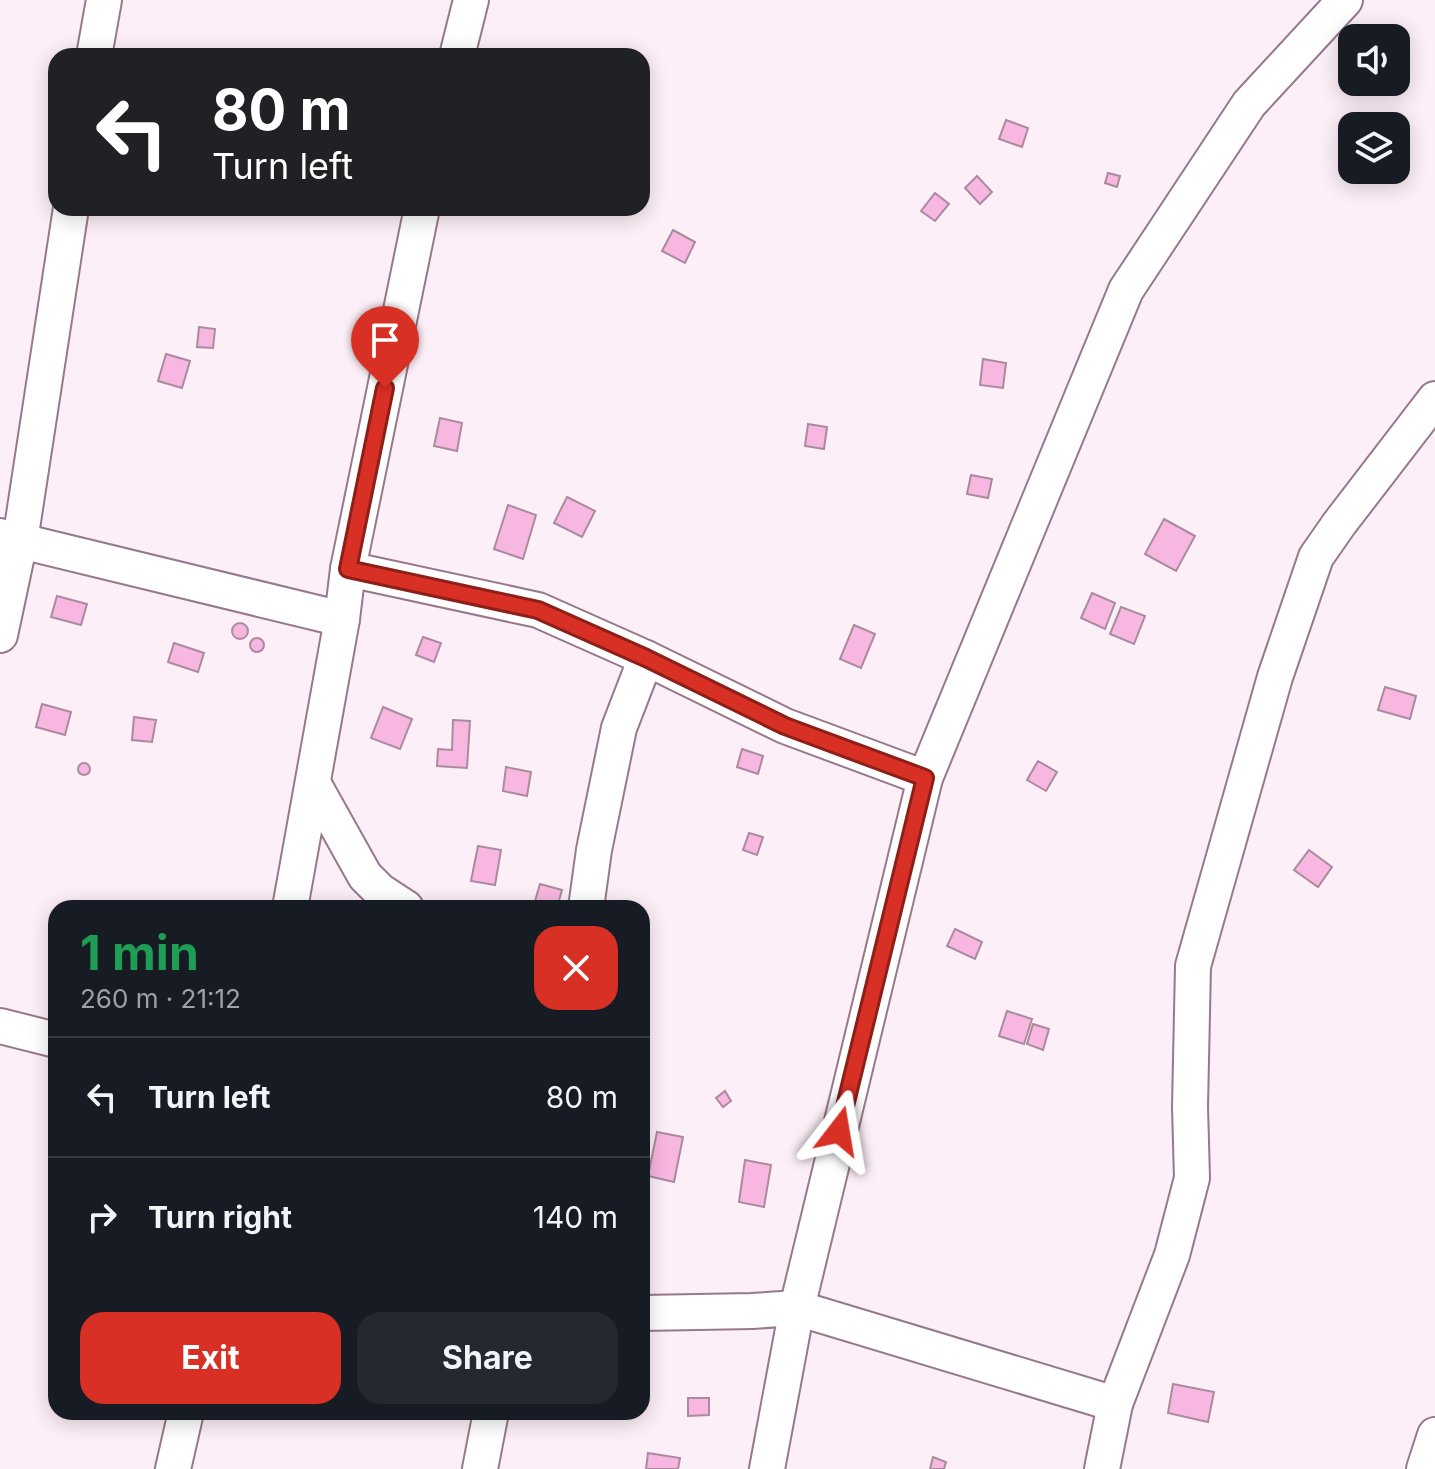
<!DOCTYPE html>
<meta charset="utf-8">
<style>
:root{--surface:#171b24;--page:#242831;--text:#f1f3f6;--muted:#9ea1a6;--line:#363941;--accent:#d93025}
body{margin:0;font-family:Inter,sans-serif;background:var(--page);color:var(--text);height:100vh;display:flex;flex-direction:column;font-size:30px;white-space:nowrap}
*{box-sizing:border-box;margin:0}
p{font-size:26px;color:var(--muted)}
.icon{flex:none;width:44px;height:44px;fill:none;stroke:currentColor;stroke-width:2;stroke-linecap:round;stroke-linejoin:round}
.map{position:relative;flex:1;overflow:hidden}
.side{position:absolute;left:48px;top:900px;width:602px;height:520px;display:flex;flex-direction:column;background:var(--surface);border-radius:24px;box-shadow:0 4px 20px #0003}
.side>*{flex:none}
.top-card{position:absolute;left:48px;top:48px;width:602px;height:168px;border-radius:24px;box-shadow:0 4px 20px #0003;background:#202124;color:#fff;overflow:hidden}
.tools{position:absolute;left:1338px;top:24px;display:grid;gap:16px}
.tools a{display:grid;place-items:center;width:72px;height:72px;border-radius:16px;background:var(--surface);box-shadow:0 4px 20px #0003;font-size:40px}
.pin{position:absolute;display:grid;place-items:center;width:68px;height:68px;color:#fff;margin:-82px -34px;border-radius:50% 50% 50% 0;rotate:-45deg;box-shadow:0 0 8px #0007}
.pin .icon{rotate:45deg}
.me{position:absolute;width:88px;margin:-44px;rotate:14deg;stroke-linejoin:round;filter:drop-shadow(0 0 6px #0008)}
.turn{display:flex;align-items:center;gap:28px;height:168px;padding:0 32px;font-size:36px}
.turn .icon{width:104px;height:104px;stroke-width:2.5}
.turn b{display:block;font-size:56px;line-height:68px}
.round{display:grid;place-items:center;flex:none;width:84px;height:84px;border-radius:24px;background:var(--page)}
.head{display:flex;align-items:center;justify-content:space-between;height:136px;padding:0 32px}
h1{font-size:48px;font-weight:700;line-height:60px;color:#1e9e55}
.button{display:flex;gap:16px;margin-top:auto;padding:16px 32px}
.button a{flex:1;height:92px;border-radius:24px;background:var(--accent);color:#fff;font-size:32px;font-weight:700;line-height:92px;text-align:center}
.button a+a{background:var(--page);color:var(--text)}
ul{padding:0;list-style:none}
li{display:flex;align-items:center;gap:24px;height:120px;padding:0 32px;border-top:2px solid var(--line)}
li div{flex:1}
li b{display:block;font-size:30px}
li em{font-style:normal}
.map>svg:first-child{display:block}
.building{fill:#f8b7e0;stroke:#aa8b9e;stroke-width:2}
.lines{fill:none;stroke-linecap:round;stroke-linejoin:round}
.minor-casing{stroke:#97798b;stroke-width:38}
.minor{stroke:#fff;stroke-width:34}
.route-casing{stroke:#8d1f18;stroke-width:20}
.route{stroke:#d93025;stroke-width:14}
</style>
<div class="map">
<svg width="1435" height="1469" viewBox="0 0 1435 1469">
<rect width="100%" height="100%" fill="#fdeff7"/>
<g class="building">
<polygon points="1006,120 1028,128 1022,147 999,139"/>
<polygon points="1108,173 1120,176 1117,187 1105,183"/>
<polygon points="977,176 992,192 980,204 965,188"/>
<polygon points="935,193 949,204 935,221 921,211"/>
<polygon points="673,230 695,242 685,263 662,251"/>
<polygon points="199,327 215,329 213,348 197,347"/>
<polygon points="166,354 190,361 182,388 158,381"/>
<polygon points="983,359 1006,363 1003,388 980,385"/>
<polygon points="440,418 462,423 457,451 434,446"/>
<polygon points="808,424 827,427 824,449 805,446"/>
<polygon points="971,475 992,479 988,498 967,494"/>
<polygon points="567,497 595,511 582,537 554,523"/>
<polygon points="508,505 536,515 523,559 494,549"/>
<polygon points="1164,519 1195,536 1176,571 1145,554"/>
<polygon points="1092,593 1115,603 1105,629 1081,618"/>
<polygon points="57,596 87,604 81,625 51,617"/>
<polygon points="1121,607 1145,616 1134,644 1110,634"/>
<circle cx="240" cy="631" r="8"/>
<polygon points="854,625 875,634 861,668 840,659"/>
<polygon points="423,637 441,643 434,662 416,655"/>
<circle cx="257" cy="645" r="7"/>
<polygon points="174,643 204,653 198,672 168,662"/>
<polygon points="1385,687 1416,696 1410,719 1378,710"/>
<polygon points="42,704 71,712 65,735 36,727"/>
<polygon points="383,707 412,719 400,749 371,738"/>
<polygon points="134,717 156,720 152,742 132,740"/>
<polygon points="453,720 470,721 467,768 437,766 438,749 452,750"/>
<polygon points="742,749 763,756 758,774 737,767"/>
<polygon points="1038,761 1057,772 1046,791 1027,780"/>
<circle cx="84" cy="769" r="6"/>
<polygon points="506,767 531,772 527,796 503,791"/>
<polygon points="749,833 763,837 757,855 743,850"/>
<polygon points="478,846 501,850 495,885 471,881"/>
<polygon points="1309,850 1332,867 1318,887 1294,870"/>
<polygon points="540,884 562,890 557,908 535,901"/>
<polygon points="955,929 982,942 975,959 947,946"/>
<polygon points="1007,1011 1032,1019 1024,1044 999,1036"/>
<polygon points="1033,1024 1049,1029 1043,1050 1027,1044"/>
<polygon points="725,1091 731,1101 723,1107 716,1098"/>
<polygon points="657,1132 683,1137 674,1182 648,1176"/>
<polygon points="745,1160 771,1165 764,1207 739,1202"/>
<polygon points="1173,1384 1214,1392 1208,1422 1168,1413"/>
<polygon points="688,1398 709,1398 709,1415 688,1416"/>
<polygon points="648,1453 680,1458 678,1469 646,1469"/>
<polygon points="933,1457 946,1462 944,1469 930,1469"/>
</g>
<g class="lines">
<defs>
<g id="minor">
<polyline points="94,56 104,0"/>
<polyline points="457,56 471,0"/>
<polyline points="0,536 342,619"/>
<polyline points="348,569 538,610 646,658 785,726 925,778"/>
<polyline points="0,635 20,541 71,208"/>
<polyline points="313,783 365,876 380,891 406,908"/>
<polyline points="290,908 342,619 348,569 422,208"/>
<polyline points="586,908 594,850 619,728 646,658"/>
<polyline points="0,1026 56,1040"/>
<polyline points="642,1313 752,1311 797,1308 1115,1404"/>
<polyline points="173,1469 186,1412"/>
<polyline points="480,1469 491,1412"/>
<polyline points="767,1469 797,1308 925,778 1126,290 1249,104 1345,0"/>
<polyline points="1102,1469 1115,1404 1172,1255 1192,1178 1190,1107 1193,966 1275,677 1316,557 1339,524 1435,399"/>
<polyline points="1424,1469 1435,1435"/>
</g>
</defs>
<use href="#minor" class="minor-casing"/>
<use href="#minor" class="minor"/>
</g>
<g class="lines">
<defs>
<polyline id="route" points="385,388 348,569 538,610 646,658 785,726 925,778 839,1131"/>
</defs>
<use href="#route" class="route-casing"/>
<use href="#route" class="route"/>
</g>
</svg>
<div class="tools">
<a><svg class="icon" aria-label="sound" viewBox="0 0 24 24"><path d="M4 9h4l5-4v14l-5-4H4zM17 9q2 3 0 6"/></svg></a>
<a><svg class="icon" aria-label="layers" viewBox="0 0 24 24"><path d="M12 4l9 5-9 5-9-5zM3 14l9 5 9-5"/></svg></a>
</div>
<div class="pin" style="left:385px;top:388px;background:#d93025"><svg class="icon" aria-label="arrive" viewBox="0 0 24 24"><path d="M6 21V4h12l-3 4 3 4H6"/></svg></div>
<svg class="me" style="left:839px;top:1131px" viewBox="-20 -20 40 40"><path d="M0-17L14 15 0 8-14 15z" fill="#d93025" stroke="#fff" stroke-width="4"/></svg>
<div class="top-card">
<div class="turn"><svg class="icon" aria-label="left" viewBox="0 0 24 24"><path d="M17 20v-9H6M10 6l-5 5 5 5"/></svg><div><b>80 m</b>Turn left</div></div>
</div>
<section class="side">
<div class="head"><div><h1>1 min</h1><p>260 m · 21:12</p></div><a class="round" style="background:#d93025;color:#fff"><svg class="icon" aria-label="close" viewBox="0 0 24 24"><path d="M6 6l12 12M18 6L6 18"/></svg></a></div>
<ul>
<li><svg class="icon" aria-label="left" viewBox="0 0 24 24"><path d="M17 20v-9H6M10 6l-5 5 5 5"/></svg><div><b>Turn left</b></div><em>80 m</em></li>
<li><svg class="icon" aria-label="right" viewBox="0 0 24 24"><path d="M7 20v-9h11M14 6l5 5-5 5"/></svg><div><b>Turn right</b></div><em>140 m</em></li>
</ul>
<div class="button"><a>Exit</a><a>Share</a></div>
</section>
</div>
